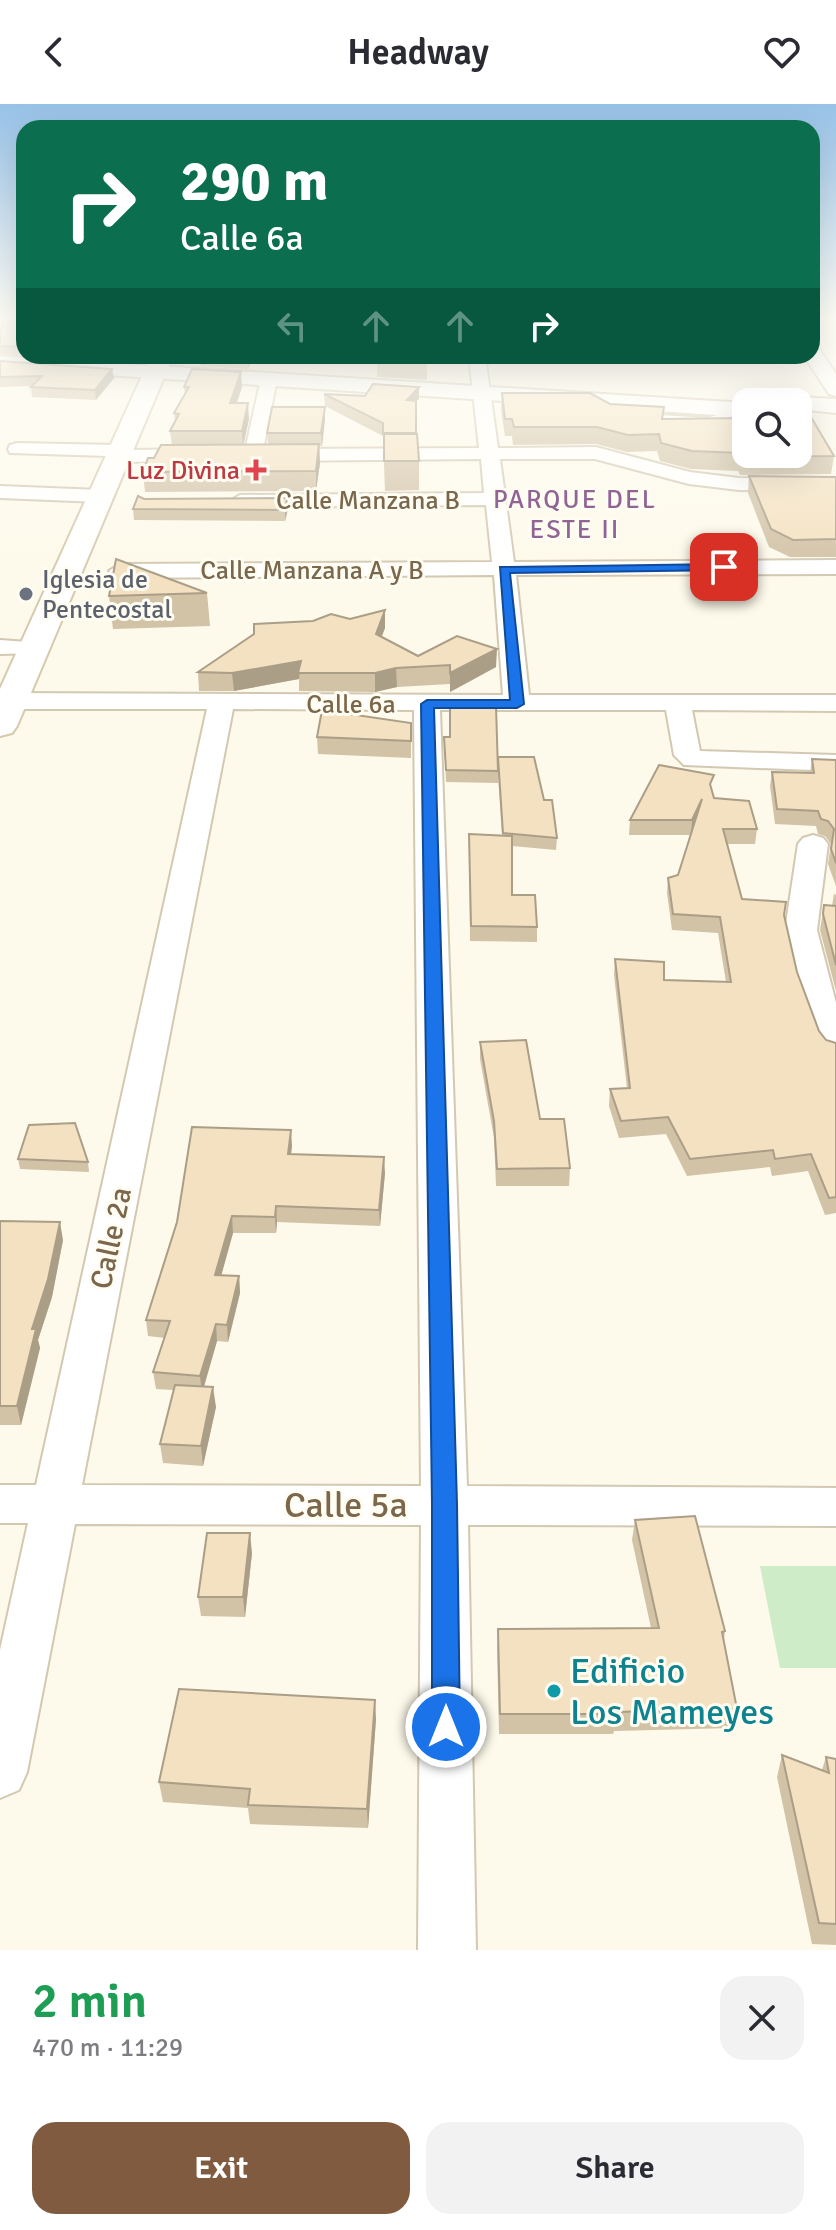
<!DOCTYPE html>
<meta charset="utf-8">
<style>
:root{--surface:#fff;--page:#f2f2f3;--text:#2b2b33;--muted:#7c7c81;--accent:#815b3f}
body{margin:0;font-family:Signika,sans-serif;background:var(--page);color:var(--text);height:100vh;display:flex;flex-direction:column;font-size:30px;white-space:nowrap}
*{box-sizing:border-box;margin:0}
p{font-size:26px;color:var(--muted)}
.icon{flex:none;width:44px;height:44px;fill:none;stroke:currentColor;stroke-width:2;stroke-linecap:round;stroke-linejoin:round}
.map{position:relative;height:1846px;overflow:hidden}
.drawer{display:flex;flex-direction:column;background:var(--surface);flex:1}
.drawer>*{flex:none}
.guide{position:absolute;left:16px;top:16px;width:804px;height:244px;border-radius:24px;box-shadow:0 8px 32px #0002;background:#0b6e4f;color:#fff;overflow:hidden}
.fabs{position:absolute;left:732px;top:284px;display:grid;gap:16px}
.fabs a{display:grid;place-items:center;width:80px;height:80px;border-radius:16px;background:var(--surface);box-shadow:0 8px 32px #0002;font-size:40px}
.pin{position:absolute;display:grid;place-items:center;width:68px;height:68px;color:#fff;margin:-34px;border-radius:16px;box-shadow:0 4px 12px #0006}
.me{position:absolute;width:88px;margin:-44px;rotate:0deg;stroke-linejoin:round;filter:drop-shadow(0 0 6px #0008)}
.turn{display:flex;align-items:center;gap:28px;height:168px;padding:0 32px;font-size:36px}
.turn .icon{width:104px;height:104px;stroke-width:2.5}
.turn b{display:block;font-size:56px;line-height:68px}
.lanes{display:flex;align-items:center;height:76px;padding:0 32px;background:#0003;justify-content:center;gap:40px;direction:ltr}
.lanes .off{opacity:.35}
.round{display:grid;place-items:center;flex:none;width:84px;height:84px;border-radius:24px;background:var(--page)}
.headline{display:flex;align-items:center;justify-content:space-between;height:136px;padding:0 32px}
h1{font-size:48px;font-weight:600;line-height:60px;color:#1e9e55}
.cta{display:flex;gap:16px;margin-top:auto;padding:16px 32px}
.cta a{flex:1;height:92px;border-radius:24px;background:var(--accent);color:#fff;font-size:32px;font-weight:600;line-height:92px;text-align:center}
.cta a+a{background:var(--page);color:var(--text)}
header{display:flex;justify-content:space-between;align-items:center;height:104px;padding:0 32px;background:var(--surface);font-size:36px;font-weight:600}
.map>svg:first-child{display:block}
.green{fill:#cdecc7}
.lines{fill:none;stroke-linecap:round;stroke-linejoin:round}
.service-casing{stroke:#d3c8b2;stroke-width:4}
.minor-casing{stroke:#d3c8b2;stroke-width:4}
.tertiary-casing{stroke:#d3c8b2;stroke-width:4}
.secondary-casing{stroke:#d6c9ae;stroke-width:4}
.service{fill:#fff;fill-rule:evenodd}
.minor{fill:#fff;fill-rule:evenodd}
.tertiary{fill:#fff;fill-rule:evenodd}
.secondary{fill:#fff;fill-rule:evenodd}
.wall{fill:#d2c2a6}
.shaded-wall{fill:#ab9e87}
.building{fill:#f4e1c1;stroke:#ab9e87;stroke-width:2}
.route{fill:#1a73e8;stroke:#114b97;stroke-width:2}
.health-dot{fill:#e0444e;stroke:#fffdf2;stroke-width:3}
.worship-dot{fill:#6b7280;stroke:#fffdf2;stroke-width:3}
.culture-dot{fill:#0f9aa8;stroke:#fffdf2;stroke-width:3}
.labels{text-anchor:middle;stroke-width:6;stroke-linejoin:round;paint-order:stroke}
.far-health-label{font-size:26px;fill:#be3a42;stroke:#fffdf2;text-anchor:end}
.far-neighbourhood-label{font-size:26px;letter-spacing:2px;fill:#906495;stroke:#fffdf2}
.far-street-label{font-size:26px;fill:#7a674c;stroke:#fffdf2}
.far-worship-label{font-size:26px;fill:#5b616d;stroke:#fffdf2;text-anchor:start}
.street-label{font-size:30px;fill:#7a674c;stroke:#fffdf2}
.near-street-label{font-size:36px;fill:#7a674c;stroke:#fffdf2}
.near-culture-label{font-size:36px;fill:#0d838f;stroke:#fffdf2;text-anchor:start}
</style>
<header><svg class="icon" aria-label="back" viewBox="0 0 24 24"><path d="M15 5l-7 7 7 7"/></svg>Headway<svg class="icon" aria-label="heart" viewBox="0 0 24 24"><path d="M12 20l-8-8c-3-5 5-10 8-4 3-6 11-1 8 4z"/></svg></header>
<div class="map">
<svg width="836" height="1846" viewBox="0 0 836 1846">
<rect width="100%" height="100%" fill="#fdfaeb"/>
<polygon class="green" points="760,1462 836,1462 836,1564 780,1564"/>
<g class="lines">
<defs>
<polygon id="service" points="740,304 746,304 746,308 707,320 644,316 640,313 644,310 707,314"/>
<g id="minor">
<path d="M469,252H485L498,344L596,343L690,368L739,374L836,375V387L739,386L689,380L595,355H500L514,458L836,456V470L516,471L529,591H836V607L692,606L700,647L836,651V667L684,661L674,651L666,606H440L467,1382L836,1384V1422L468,1421L476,1846H418L421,1421L75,1420L27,1668L19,1686L0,1694V1546L28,1419H0V1381H36L207,605H0V589L503,591L494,471L120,474L109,467L120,460L492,458L486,401L240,403L230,397L240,391L484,389L481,355L273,357L264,351L273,345L479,344ZM233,605L414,606L421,1382L82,1381Z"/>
<polygon points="269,270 277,275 262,351 253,357 244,351 261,275"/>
<polygon points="17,339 119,341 128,346 200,345 209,351 200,357 116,358 107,352 10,349 8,345 10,341"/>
<polygon points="0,382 100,386 110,392 100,398 0,394"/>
<polygon points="0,536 42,539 46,544 42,549 0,550"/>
<polygon points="813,731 823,734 828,740 817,826 836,899 836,953 824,949 819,942 797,883 785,826 798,740 803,734"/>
</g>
<g id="tertiary">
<polygon points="812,243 819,245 836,270 836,292 829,290 804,252 812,252"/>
<polygon points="0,252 746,299 746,313 0,264"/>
<polygon points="798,293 836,295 836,309 798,305 798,298 788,298"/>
</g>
<polygon id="secondary" points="151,252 173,252 17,622 12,629 0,632 0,585"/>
</defs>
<use href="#service" class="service-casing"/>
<use href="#minor" class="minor-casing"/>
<use href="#tertiary" class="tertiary-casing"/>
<use href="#secondary" class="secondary-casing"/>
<use href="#service" class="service"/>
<use href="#minor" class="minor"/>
<use href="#tertiary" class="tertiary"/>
<use href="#secondary" class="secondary"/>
</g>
<g class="wall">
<polygon points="24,214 24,251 0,250 0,230"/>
<polygon points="37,252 133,252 128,257"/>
<polygon points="200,252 253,252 248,265 201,262"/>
<polygon points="377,252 427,259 427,276 377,273"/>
<polygon points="0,257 114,274 96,296 32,293 31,283 32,282 0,283"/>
<polygon points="184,283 242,283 237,299 249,315 243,340 268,340 267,329 325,303 325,315 322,342 319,342 320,359 316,387 145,388 143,368 154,354 172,341 170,327 175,318 174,309 185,290"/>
<polygon points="502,289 610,300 663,315 744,314 746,308 746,350 834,352 831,370 740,371 738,367 691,365 660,357 657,347 627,348 596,340 513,341 512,332 505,332 501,306"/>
<polygon points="324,290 419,295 416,297 416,330 419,357 419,386 385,387 383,332 325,302"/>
<polygon points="749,372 836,373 836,453 790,453 769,443 748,389"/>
<polygon points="287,394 288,405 285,417 134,416 133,405 144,395"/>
<polygon points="207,489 210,522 113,525 109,492"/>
<polygon points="385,524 381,533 418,552 496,563 450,588 450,580 397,583 375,588 299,587 299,575 234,587 199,587 198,568"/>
<polygon points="411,619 411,654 318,650 317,633"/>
<polygon points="444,633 498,658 544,696 557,734 556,746 512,742 512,791 537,823 537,838 470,837 469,730 502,732 498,671 498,679 446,678"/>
<polygon points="812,655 836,656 836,782 828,760 831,740 825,732 818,730 816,722 775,720 770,682 772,668 810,669"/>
<polygon points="711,686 714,694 757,725 755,740 727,740 742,795 784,811 797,868 819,927 826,936 836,939 836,1109 825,1111 808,1067 772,1072 770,1063 687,1072 666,1030 619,1034 609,1002 610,985 627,984 614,871 615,855 664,876 726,878 718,829 672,826 667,789 668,774 678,771 691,731 629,731 630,716"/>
<polygon points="834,790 836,791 836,887 820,826 824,801 832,802"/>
<polygon points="480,938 540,1015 570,1064 569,1082 496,1082 494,1034 480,955"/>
<polygon points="292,1042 291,1050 385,1069 380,1122 277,1118 276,1129 233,1129 221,1171 239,1172 240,1189 228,1238 217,1237 204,1283 216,1303 203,1362 163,1359 160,1340 173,1286 156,1285 153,1268 165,1234 148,1232 146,1216 177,1118"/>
<polygon points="18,1055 88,1058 89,1068 20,1065"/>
<polygon points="0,1117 63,1136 52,1193 38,1236 40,1244 21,1321 0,1321"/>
<polygon points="635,1416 725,1527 724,1536 737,1605 733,1624 614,1627 613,1630 499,1630 497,1544 498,1525 651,1524 632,1436"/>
<polygon points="252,1449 245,1513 201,1512 198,1493"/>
<polygon points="376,1615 368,1724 250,1720 248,1704 163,1698 159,1678"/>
<polygon points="782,1651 822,1666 826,1653 836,1655 836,1841 812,1840 777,1673"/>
</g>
<g class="shaded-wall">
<polygon points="248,252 253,252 248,265"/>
<polygon points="112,265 114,274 96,296 95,286"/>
<polygon points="241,268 242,283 231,315 230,299"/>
<polygon points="419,283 419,295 416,297 416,341 416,297 407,296"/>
<polygon points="248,299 249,315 243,343 242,327"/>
<polygon points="325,303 325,315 322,342 321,329"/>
<polygon points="319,340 320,359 316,387 316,367"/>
<polygon points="287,394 288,405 285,417 285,406"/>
<polygon points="385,506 385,524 376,548 376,530"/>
<polygon points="497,545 496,563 450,588 450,569"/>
<polygon points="301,557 299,575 234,587 232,569"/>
<polygon points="396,564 397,583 375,588 375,569"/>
<polygon points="702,695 691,731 692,716"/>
<polygon points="291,1026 292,1042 289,1066 288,1050"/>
<polygon points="384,1053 385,1069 380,1122 379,1106"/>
<polygon points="276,1102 277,1118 276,1129 275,1113"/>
<polygon points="232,1112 233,1129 217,1187 215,1171"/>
<polygon points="60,1118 63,1136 52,1193 38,1236 40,1244 21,1321 17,1302 32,1225"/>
<polygon points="239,1172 240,1189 228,1238 227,1221"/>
<polygon points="216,1220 217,1237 202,1289 200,1272"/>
<polygon points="213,1283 216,1303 203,1362 201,1342"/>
<polygon points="250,1429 252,1449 245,1513 243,1493"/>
<polygon points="375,1596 376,1615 368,1724 367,1705"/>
</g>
<g class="building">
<polygon points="4,214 24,214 24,243 0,242 0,230"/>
<polygon points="377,252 426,252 427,259 377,256"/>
<polygon points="0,257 112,265 95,286 31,283 42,272 0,273"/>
<polygon points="192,265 241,268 230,299 248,299 242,327 170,327 179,310 174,309 189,283 184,283"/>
<polygon points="373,280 419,283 407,296 416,297 416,329 383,329 383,319 324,290 365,292"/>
<polygon points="502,289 590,289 610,300 664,303 662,315 746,314 746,350 798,350 798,308 808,308 834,352 742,353 741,349 692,347 661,339 659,330 628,331 597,323 514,323 512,315 505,315"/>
<polygon points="272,303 325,303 321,329 267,329"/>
<polygon points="384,330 417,330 419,357 384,357"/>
<polygon points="319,340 316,367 143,368 148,354 154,354 161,341"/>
<polygon points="749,372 836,373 836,435 793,436 771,425"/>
<polygon points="138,392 144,395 287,394 285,406 133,405"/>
<polygon points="116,455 207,489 109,492"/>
<polygon points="385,506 376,530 418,552 457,532 497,545 450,569 450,561 396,564 375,569 298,569 301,557 232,569 198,568 254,530 254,520 313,517 331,510 350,515"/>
<polygon points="450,602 496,602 498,667 446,666 444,633 450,633"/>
<polygon points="322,606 411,619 411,637 317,633"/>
<polygon points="498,653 534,653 544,696 552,696 557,734 503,729"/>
<polygon points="812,655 836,656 836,759 831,745 834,725 828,717 821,715 818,707 777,705 772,668 814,669"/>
<polygon points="659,661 714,671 710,680 714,694 749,697 757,725 723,725 742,795 786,798 784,811 797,868 819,927 826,936 836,939 836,1093 829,1094 811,1050 775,1055 773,1046 690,1055 668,1013 621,1017 610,985 630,984 615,855 664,858 664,876 731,878 720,813 673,810 668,774 678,771 702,695 692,716 630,716"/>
<polygon points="469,730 512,732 512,791 535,791 537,823 471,822"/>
<polygon points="824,801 836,802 836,861 823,810"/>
<polygon points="526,936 540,1015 564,1015 570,1064 497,1065 494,1017 480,938"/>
<polygon points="75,1019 88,1058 18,1055 29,1021"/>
<polygon points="192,1023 291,1026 288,1050 384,1053 379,1106 276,1102 275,1113 232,1112 215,1171 239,1172 227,1221 216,1220 200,1272 153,1268 170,1217 146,1216 177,1118"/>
<polygon points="0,1117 60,1118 48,1175 32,1225 36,1225 17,1302 0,1302"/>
<polygon points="175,1281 213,1283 201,1342 160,1340"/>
<polygon points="695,1412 725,1527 722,1528 737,1605 615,1608 616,1610 500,1610 498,1525 659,1524 635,1416"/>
<polygon points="207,1429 250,1429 243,1493 198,1493"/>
<polygon points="179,1585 375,1596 367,1705 248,1701 250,1685 159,1678"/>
<polygon points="782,1651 829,1669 826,1653 836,1655 836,1820 819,1819"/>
</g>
<linearGradient id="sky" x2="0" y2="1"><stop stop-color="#97c2e8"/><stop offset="0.45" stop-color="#fefdf6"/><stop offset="1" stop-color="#fefdf6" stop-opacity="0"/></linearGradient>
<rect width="836" height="473" fill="url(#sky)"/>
<polygon class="route" points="724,460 730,463 729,466 510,469 524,600 517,604 434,604 457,1400 460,1623 456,1632 446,1636 436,1632 432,1623 432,1400 421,600 427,596 510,596 500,463"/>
<path class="health-dot" d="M252 354h8v8h8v8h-8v8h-8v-8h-8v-8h8z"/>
<circle class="worship-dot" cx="26" cy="490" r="8"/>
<circle class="culture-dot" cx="554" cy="1587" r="8"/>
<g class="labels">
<g class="far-health-label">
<text x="240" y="375">Luz Divina</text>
</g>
<g class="far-neighbourhood-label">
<text x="575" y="404">PARQUE DEL<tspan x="575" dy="30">ESTE II</tspan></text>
</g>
<g class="far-street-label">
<text x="368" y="405">Calle Manzana B</text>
<text x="312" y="475">Calle Manzana A y B</text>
<text x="351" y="609">Calle 6a</text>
</g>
<g class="far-worship-label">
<text x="42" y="484">Iglesia de<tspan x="42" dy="30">Pentecostal</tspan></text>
</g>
<g class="street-label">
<text transform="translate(111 1134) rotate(-78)" y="10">Calle 2a</text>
</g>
<g class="near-street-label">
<text x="346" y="1413">Calle 5a</text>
</g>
<g class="near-culture-label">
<text x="570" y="1579">Edificio<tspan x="570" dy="41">Los Mameyes</tspan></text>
</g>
</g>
</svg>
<div class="fabs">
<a><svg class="icon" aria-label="search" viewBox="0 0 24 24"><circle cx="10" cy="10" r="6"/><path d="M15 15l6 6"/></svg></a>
</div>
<div class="pin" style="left:724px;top:463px;background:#d93025"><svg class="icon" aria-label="arrive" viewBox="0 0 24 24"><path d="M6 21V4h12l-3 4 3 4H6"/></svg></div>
<svg class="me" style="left:446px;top:1623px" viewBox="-20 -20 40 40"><circle r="17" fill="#1a73e8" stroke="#fff" stroke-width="3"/><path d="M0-11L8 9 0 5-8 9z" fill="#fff"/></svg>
<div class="guide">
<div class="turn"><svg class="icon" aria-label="right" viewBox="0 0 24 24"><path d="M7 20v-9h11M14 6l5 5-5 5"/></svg><div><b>290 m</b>Calle 6a</div></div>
<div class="lanes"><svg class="icon off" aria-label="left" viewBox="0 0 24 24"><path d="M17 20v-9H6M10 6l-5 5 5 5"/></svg><svg class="icon off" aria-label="ahead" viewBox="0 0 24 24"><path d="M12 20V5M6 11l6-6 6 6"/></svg><svg class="icon off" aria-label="ahead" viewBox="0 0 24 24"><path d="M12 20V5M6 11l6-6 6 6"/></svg><svg class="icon" aria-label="right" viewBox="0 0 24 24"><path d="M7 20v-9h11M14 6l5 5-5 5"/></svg></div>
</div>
</div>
<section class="drawer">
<div class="headline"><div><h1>2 min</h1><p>470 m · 11:29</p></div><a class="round"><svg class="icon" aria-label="close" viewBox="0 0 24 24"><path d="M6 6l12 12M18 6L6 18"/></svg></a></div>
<div class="cta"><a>Exit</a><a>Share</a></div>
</section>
